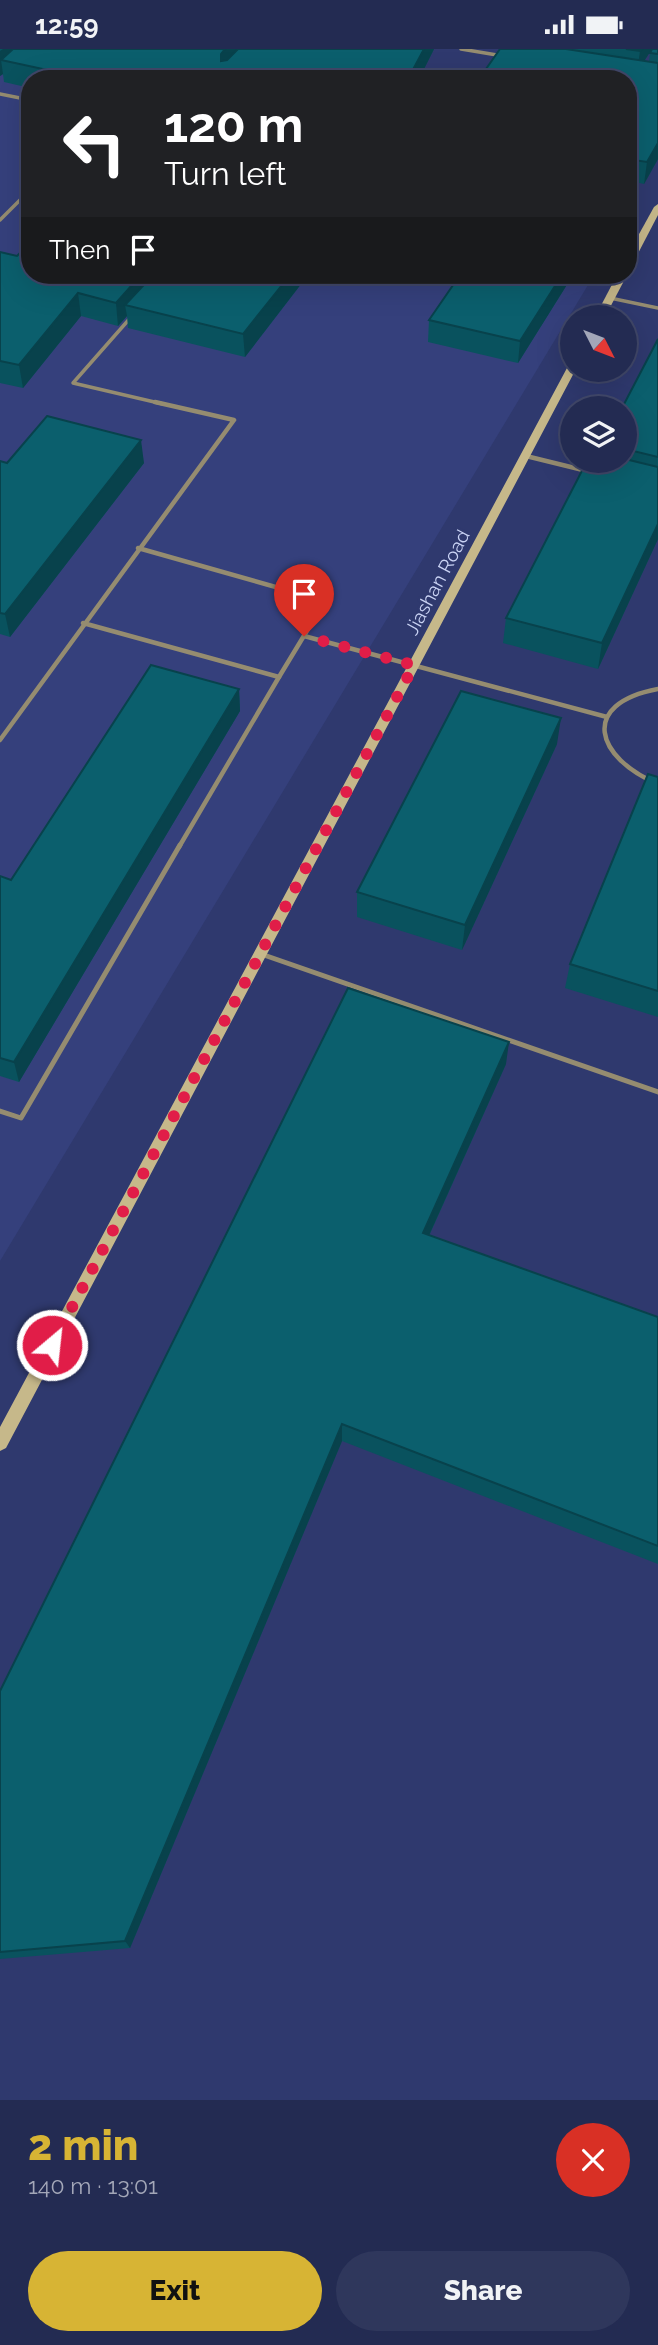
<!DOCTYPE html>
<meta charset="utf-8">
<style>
:root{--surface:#232b52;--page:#2f375c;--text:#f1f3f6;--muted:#a3a7b8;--line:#404769;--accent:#d7b434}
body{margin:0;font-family:Raleway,sans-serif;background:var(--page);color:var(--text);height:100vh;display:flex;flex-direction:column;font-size:26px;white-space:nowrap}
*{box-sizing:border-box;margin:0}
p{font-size:23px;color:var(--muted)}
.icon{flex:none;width:38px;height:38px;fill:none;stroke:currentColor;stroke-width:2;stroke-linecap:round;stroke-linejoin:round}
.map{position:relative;height:2051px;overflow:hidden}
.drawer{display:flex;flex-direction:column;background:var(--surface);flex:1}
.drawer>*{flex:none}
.hud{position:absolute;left:21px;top:21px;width:616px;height:214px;border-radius:28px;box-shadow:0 7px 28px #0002,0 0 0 2px var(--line);background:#202124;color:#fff;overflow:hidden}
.needle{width:46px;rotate:132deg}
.fabs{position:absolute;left:560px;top:256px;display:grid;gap:14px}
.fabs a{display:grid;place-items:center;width:77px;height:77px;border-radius:50%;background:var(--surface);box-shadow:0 7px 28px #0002,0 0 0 2px var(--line);font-size:35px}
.pin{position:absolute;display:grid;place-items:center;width:60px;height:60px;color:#fff;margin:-72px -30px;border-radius:50% 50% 50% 0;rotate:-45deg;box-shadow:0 0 7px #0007}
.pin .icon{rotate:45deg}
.me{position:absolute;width:77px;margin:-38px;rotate:28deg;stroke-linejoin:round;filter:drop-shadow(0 0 5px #0008)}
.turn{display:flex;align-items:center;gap:24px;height:147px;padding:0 28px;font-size:32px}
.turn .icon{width:91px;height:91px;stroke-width:2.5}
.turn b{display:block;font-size:49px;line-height:60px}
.then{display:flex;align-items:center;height:66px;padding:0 28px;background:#0003;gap:14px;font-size:26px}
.round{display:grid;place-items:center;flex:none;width:74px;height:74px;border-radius:37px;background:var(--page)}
.summary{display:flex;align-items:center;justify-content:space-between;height:119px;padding:0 28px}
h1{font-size:42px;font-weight:800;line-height:52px;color:var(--accent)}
.cta{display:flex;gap:14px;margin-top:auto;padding:14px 28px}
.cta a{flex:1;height:80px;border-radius:42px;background:var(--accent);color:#111;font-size:28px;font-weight:800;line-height:80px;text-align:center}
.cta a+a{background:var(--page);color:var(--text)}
.status{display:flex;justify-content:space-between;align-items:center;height:49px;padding:0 35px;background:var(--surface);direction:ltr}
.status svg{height:19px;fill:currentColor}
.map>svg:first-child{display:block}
.built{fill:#35407c}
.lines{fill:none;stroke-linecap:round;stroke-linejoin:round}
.lane-far2{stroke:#958c70;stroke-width:3.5}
.lane-far1{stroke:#958c70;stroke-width:4.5}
.lane{stroke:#958c70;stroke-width:5}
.secondary{fill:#c6b88a;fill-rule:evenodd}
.wall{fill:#09525e}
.shaded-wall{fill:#08424c}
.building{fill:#0b5f6d;stroke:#08424c;stroke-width:2}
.route{stroke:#e11d48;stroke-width:12;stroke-dasharray:0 21.6}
.labels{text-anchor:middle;stroke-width:5;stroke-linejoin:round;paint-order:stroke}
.street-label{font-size:19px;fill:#cad3f4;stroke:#2f396e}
</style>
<div class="status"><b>12:59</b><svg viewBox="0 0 49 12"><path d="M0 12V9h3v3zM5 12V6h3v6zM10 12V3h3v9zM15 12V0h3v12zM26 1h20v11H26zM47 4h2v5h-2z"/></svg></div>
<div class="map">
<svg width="658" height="2051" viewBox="0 0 658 2051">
<rect width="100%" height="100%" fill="#2f396e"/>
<polygon class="built" points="0,0 30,30 30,226 594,226 0,1212"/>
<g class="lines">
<g class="lane-far2">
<polyline points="461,0 503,7"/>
<polyline points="0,45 30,51"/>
<polyline points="0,171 30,141"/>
<polyline points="610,249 658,259"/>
<polyline points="132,267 73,334 163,355"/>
</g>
<g class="lane-far1">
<polyline points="526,407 587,422"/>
<polyline points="83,574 279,628 325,552 138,499"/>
<polyline points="304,587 607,668"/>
<path d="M658,640C578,655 596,709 658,735"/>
<polyline points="0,691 234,371 155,353"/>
<polyline points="179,798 279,628"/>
</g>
<g class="lane">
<polyline points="261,905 658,1043"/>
<polyline points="0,1062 21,1069 180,796"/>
</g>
<g class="secondary">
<polygon points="658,155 658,166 633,214 628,217 628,205 654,158"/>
<polygon points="617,226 627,226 605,268 595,268"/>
<polygon points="572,316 572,320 576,320 6,1399 0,1402 0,1378 567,319"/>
</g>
</g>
<g class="wall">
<polygon points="0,0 434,0 419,30 30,30 30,39 4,33 3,25 0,27"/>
<polygon points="500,0 652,0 644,12 649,13 650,4 658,0 658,110 644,135 631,132"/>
<polygon points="0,203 17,207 30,226 308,226 245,308 128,279 127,267 118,277 81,267 23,339 0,334"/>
<polygon points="460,226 573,226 518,314 428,293 429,271"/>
<polygon points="658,290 658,490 598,620 503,594 506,569 593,414 625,411 625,359"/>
<polygon points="0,412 7,414 144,414 10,588 0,585"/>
<polygon points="239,640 240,662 19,1033 0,1027 0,827 11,831"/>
<polygon points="557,695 462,901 357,868 357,843"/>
<polygon points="658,728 658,968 565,939 570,915"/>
<polygon points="506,1015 429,1187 658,1268 658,1515 342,1392 130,1899 0,1910 0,1642"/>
</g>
<g class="shaded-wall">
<polygon points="3,0 31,0 1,11 3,25 0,27 0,2"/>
<polygon points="225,0 247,0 222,27 221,5"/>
<polygon points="424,0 434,0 419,30 408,30"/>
<polygon points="642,0 652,0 637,23 640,2"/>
<polygon points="658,94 658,110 644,135 647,113"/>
<polygon points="634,111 631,132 628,136 628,120"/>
<polygon points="141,226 147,226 148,243 125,256 127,267 118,277 116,254"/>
<polygon points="290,226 308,226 245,308 243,285"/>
<polygon points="562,226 573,226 518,314 520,292"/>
<polygon points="78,244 81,267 23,339 19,316"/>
<polygon points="141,391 144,414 10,588 5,565"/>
<polygon points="658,475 658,490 598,620 602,594"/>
<polygon points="239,640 240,662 19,1033 14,1013"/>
<polygon points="561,669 557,695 462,901 465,876"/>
<polygon points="509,993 506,1015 421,1204 423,1184"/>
<polygon points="342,1375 342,1392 130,1899 125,1892"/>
</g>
<g class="building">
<polygon points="13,0 225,0 221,5 221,12 227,11 238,0 424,0 408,30 89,30 1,11"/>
<polygon points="500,0 566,0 658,14 658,94 647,113 634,111 628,120 628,30 479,30"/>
<polygon points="626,0 642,0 640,2"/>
<polygon points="652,0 658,0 658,5 650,4"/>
<polygon points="30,194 30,226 141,226 116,254 78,244 19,316 0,312 0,203 17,207"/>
<polygon points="153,226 290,226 243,285 125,256"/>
<polygon points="460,226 562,226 520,292 429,271"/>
<polygon points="658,290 658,408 625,400 625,359 622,359"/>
<polygon points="47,367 141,391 5,565 0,564 0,412 7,414"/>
<polygon points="625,410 658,418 658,475 602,594 506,569 587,412 593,414 594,411 625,411"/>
<polygon points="151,616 239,640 14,1013 0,1009 0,827 11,831"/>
<polygon points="461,642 561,669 465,876 357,843"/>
<polygon points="648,725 658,728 658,942 570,915"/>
<polygon points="348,939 509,993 423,1184 658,1268 658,1497 342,1375 125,1892 0,1903 0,1642"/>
</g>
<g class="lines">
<polyline class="route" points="52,1296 414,616 304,587"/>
</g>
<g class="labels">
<g class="street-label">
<text transform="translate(437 533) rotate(-62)" y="7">Jiashan Road</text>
</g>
</g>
</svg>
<div class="fabs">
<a><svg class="needle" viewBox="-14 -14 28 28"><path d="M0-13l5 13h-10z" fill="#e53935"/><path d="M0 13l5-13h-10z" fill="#a3a7b8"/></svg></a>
<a><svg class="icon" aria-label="layers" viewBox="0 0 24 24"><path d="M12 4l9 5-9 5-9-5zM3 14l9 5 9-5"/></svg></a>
</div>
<div class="pin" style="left:304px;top:587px;background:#d93025"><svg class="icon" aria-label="arrive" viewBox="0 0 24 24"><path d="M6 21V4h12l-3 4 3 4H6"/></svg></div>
<svg class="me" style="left:52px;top:1296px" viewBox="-20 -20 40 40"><circle r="17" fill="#e11d48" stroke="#fff" stroke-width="3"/><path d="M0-11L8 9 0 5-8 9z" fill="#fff"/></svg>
<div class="hud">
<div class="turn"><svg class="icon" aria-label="left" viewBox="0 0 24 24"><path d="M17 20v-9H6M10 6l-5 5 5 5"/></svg><div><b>120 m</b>Turn left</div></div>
<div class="then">Then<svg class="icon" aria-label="arrive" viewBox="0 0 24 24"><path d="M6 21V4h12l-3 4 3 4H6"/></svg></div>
</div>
</div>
<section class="drawer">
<div class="summary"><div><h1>2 min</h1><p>140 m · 13:01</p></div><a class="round" style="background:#d93025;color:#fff"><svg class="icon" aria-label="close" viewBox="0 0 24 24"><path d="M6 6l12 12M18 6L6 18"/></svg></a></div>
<div class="cta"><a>Exit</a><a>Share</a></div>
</section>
